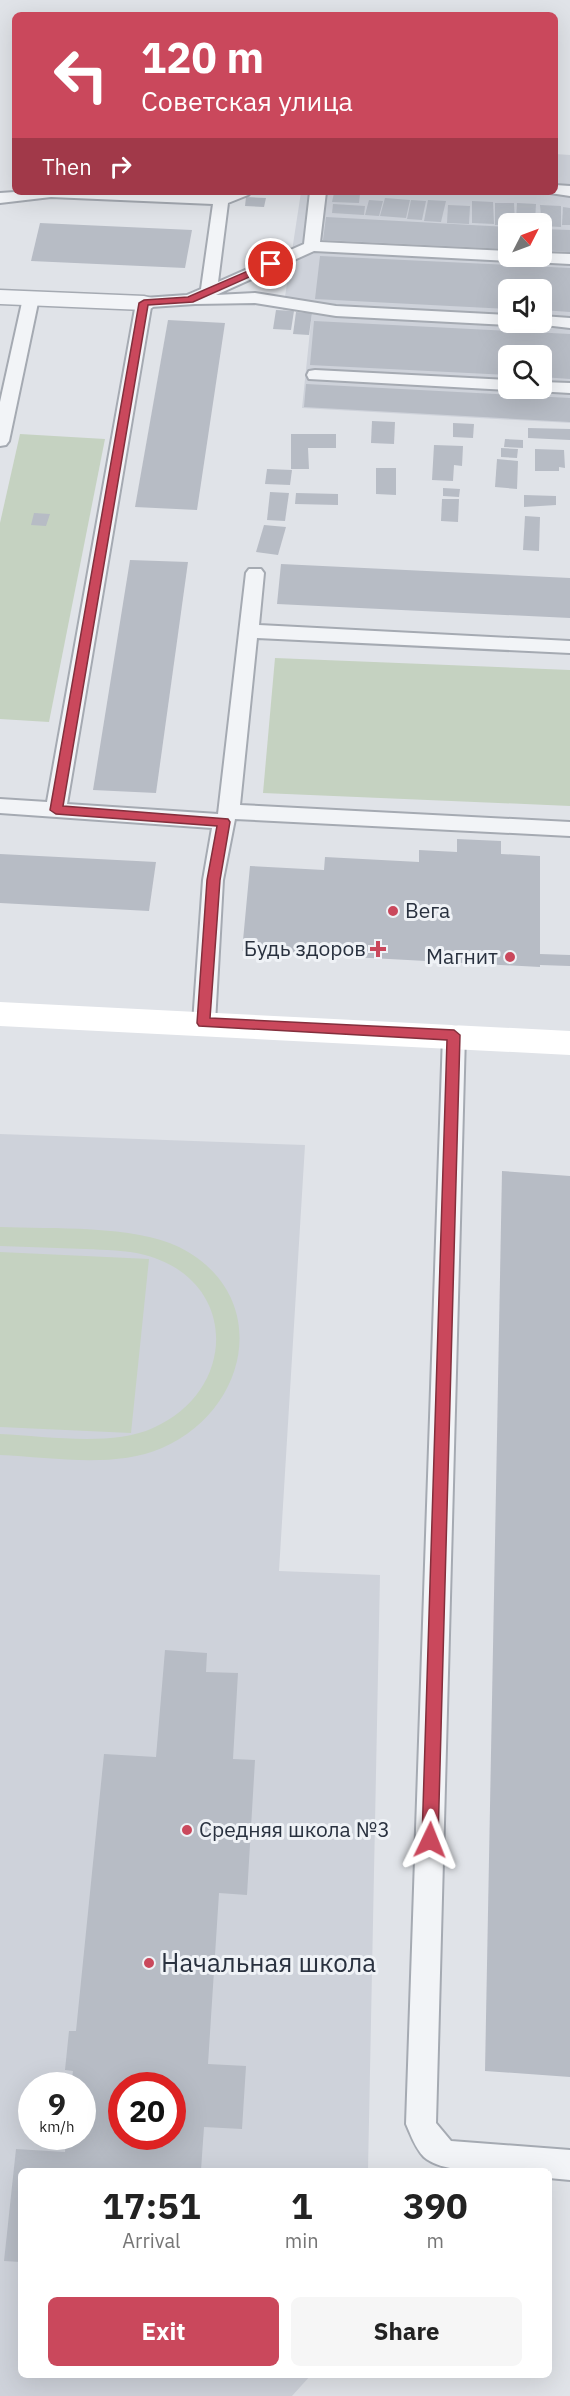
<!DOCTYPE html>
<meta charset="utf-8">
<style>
:root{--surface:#fff;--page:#f6f6f6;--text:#222;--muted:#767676;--accent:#ca485c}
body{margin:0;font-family:"IBM Plex Sans",sans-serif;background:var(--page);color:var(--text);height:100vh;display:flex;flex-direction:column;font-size:22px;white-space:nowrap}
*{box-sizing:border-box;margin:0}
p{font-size:20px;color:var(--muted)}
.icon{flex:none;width:33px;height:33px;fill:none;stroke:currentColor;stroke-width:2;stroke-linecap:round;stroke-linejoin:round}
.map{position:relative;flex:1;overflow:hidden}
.sheet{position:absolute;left:18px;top:2168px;width:534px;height:210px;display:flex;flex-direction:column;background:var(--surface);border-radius:9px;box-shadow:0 6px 24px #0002}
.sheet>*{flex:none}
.banner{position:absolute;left:12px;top:12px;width:546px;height:183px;border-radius:9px;box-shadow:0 6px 24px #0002;background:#ca485c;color:#fff;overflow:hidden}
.needle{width:39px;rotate:48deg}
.fabs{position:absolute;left:498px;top:213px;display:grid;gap:12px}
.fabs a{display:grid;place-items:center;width:54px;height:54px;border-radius:9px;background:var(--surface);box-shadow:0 6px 24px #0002;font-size:30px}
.speed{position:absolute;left:18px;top:2072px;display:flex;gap:12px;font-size:30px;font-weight:700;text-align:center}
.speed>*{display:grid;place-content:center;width:78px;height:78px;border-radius:50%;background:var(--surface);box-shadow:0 6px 24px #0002;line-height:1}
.speed small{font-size:15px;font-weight:400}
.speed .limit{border:9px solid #d22;background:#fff;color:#111}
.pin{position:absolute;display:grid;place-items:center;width:51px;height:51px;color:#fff;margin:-26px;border:3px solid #fff;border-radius:50%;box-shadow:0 2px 6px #0007}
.me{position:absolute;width:66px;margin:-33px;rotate:2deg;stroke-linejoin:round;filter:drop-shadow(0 0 4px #0008)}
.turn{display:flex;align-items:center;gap:21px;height:126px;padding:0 30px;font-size:27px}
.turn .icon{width:78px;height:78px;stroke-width:2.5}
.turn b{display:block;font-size:42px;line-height:51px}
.then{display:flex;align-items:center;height:57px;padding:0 30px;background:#0003;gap:12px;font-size:22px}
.eta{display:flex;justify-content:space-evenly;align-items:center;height:102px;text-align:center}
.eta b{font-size:36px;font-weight:800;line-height:42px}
.button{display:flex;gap:12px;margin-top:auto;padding:12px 30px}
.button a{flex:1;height:69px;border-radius:9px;background:var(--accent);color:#fff;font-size:24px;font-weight:800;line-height:69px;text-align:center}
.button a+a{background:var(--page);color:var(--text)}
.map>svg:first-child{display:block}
.built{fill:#ced2da;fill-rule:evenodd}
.green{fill:#c5d2c1}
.building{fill:#b7bcc5;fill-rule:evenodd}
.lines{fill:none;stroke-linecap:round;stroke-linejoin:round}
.lane-casing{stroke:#a5aab2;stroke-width:4}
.street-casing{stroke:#a5aab2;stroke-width:3}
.lane{fill:#f2f4f7;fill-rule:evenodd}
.street{fill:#f2f4f7;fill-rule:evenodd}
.secondary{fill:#fff;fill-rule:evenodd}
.route{fill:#ca485c;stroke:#832f3c;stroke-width:1.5}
.poi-dot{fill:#ca485c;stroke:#eff2f6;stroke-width:2}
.labels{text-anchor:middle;stroke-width:6;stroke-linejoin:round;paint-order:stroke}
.poi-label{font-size:21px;fill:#29313f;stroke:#eff2f6;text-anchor:start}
.near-poi-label{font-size:26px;fill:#29313f;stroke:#eff2f6;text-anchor:start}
</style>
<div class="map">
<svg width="570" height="2396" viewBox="0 0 570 2396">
<rect width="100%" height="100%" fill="#e0e3e8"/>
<g class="built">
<path d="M555,154L570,155V423L302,408L312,312L283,310L301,192H555ZM508,224H542V256H508ZM508,290H542V322H508ZM508,356H542V388H508Z"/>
<path d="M0,1134L305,1145L279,1571L380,1575L368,2170H21V2374L311,2375L292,2396H0ZM32,2085H82V2136H32ZM122,2085H172V2136H122Z"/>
</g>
<g class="green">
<polygon points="20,434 105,439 49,722 0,719 0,523"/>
<polygon points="275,658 570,670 570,806 263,793"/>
<path d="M0,1227C51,1229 135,1225 179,1247C273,1294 250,1410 162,1448C113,1469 51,1457 0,1455V1434C46,1436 111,1447 153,1428C238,1391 239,1280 145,1255C126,1250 105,1250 86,1249C57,1248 29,1247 0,1246Z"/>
<polygon points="0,1252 149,1259 131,1433 0,1427"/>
</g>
<g class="building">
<polygon points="334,193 360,194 359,203 332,202"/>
<polygon points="246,197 266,198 264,207 245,206"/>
<polygon points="385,198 410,200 406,218 380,216"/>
<polygon points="369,200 383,201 379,216 365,215"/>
<polygon points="411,200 426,201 422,220 407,219"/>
<polygon points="428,200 446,201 441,222 424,221"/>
<polygon points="472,201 493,202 494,224 472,223"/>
<polygon points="495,203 514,203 515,224 495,225"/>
<polygon points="517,203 536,204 535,221 516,220"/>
<polygon points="333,204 365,206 364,215 332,213"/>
<polygon points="448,205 470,206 469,224 447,223"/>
<polygon points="540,205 561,206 561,227 542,226"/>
<polygon points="563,207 570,208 570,225 562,225"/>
<polygon points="326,217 508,227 508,249 323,240"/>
<polygon points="40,223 192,230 185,268 31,261"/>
<polygon points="542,229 570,230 570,252 542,250"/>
<polygon points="320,256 570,268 570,312 542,310 542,290 508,290 508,309 315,299"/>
<polygon points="276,310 294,311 291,330 273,329"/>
<polygon points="296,312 312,313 309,335 293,334"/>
<polygon points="168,320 225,323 197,510 135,507"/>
<polygon points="314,321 570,334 570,379 542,377 542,356 508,356 508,375 310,365"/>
<polygon points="306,384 570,398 570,422 304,407"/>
<polygon points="372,421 395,422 394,444 371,443"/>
<polygon points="453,423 474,424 473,438 453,437"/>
<polygon points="528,428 570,429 570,440 528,438"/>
<polygon points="291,434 336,434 336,448 308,448 309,469 291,469"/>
<polygon points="505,439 523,440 523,448 504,447"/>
<polygon points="434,445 463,446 462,466 454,465 453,481 432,480"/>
<polygon points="501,448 518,449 517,458 501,457"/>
<polygon points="535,449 564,450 565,468 559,467 559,471 535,471"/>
<polygon points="497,459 518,461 517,489 495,487"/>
<polygon points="376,468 396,468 396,495 376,494"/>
<polygon points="267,469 292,470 290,485 265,484"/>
<polygon points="443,488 460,489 459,497 443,496"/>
<polygon points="270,492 289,493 285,521 267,520"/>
<polygon points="296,493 338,494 338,505 295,504"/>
<polygon points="524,495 556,496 556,505 524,507"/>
<polygon points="442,499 459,499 458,522 441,521"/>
<polygon points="34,513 50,514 46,526 31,525"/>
<polygon points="525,516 540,517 539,551 523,550"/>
<polygon points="264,525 286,527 278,555 256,552"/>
<polygon points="130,560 188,562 156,793 93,790"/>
<polygon points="281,564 570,578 570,618 277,604"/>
<polygon points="457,839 501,841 501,854 540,856 540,954 570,955 570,966 540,965 540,967 242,951 250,866 324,870 325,857 419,862 419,850 457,852"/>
<polygon points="0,854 156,862 149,911 0,903"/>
<polygon points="502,1171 570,1176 570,2077 485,2071"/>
<path d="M165,1650L207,1653L206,1672L238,1673L233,1759L255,1760L247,1895L219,1893L208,2064L246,2066L242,2129L204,2127L201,2170H21V2262L4,2261L16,2149L65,2152L66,2136H82V2085H71L73,2071L65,2070L69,2031H76L104,1754L156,1757ZM122,2085H172V2136H122Z"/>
</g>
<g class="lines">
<defs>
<g id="lane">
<polygon points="555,185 570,186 570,196 550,193 555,192"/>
<polygon points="15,192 149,192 219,195 229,192 251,192 248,195 228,203 218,282 304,244 310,192 326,192 320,242 508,251 508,256 542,256 542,253 570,254 570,264 314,251 216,295 255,293 336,306 508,315 508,322 514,322 508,325 336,316 255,303 195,304 151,307 67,804 218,814 246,573 249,569 261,569 264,573 259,625 570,641 570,653 257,638 240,805 570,822 570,836 235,819 223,880 215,1023 212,1029 204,1031 196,1029 193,1023 203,880 212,828 0,813 0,799 47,802 136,303 144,298 187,295 201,289 213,204 51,197 0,203 0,193"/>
<polygon points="31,293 39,298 9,441 6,445 0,446 0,402 23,298"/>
<polygon points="542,316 570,318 570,328 536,324 535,322 542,322"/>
<polygon points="315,370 508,380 508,388 514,388 508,390 309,379 307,375 309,371"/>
<polygon points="542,382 570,383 570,393 536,391 535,388 542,388"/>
<path d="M454,1027L462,1029L465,1035L436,2123L451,2141L570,2150V2180L549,2178V2170C517,2170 448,2178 424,2157C415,2148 411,2135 406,2124L443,1035L446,1029Z"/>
</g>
<polygon id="street" points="0,290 144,296 152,298 156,303 152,308 144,310 0,304"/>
</defs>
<use href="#lane" class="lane-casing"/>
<use href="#street" class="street-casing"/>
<use href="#lane" class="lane"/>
<use href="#street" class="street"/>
<polygon class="secondary" points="0,1002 570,1031 570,1055 0,1026"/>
</g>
<polygon class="route" points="271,261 274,262 274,266 193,302 148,305 63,806 228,819 230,822 220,880 210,1018 454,1030 460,1035 438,1840 436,1846 430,1848 424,1846 422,1840 447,1040 199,1026 197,1023 207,880 217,826 56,814 50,810 139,303 144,300 188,297"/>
<g class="poi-dot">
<circle cx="393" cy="911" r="6"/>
<path d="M375 940h6v6h6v6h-6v6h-6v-6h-6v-6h6z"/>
<circle cx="510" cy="957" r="6"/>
<circle cx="187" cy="1830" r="6"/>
<circle cx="149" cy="1963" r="6"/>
</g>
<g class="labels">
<g class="poi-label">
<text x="405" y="918">Вега</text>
<text x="366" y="956" text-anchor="end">Будь здоров</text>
<text x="498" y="964" text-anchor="end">Магнит</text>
<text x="199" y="1837">Средняя школа №3</text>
</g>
<g class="near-poi-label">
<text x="161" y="1972">Начальная школа</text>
</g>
</g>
</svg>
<div class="fabs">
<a><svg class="needle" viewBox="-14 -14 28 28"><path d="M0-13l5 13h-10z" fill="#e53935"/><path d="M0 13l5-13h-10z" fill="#767676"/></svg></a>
<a><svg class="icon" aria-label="sound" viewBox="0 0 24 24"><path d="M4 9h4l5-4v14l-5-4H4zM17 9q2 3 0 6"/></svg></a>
<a><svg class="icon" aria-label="search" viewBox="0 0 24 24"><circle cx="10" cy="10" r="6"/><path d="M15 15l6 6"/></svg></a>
</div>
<div class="speed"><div>9<small>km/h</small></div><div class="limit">20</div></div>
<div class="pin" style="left:271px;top:264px;background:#d93025"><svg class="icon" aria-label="arrive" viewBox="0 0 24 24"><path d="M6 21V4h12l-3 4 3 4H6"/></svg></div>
<svg class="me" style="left:430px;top:1840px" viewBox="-20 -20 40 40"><path d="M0-17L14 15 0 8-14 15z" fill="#ca485c" stroke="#fff" stroke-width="4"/></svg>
<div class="banner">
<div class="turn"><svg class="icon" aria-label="left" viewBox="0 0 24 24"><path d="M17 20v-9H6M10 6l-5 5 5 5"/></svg><div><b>120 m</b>Советская улица</div></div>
<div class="then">Then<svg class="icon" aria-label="right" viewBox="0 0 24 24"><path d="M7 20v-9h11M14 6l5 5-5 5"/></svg></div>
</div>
<section class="sheet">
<div class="eta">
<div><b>17:51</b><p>Arrival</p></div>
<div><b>1</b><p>min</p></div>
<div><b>390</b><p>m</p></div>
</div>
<div class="button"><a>Exit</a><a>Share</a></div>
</section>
</div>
